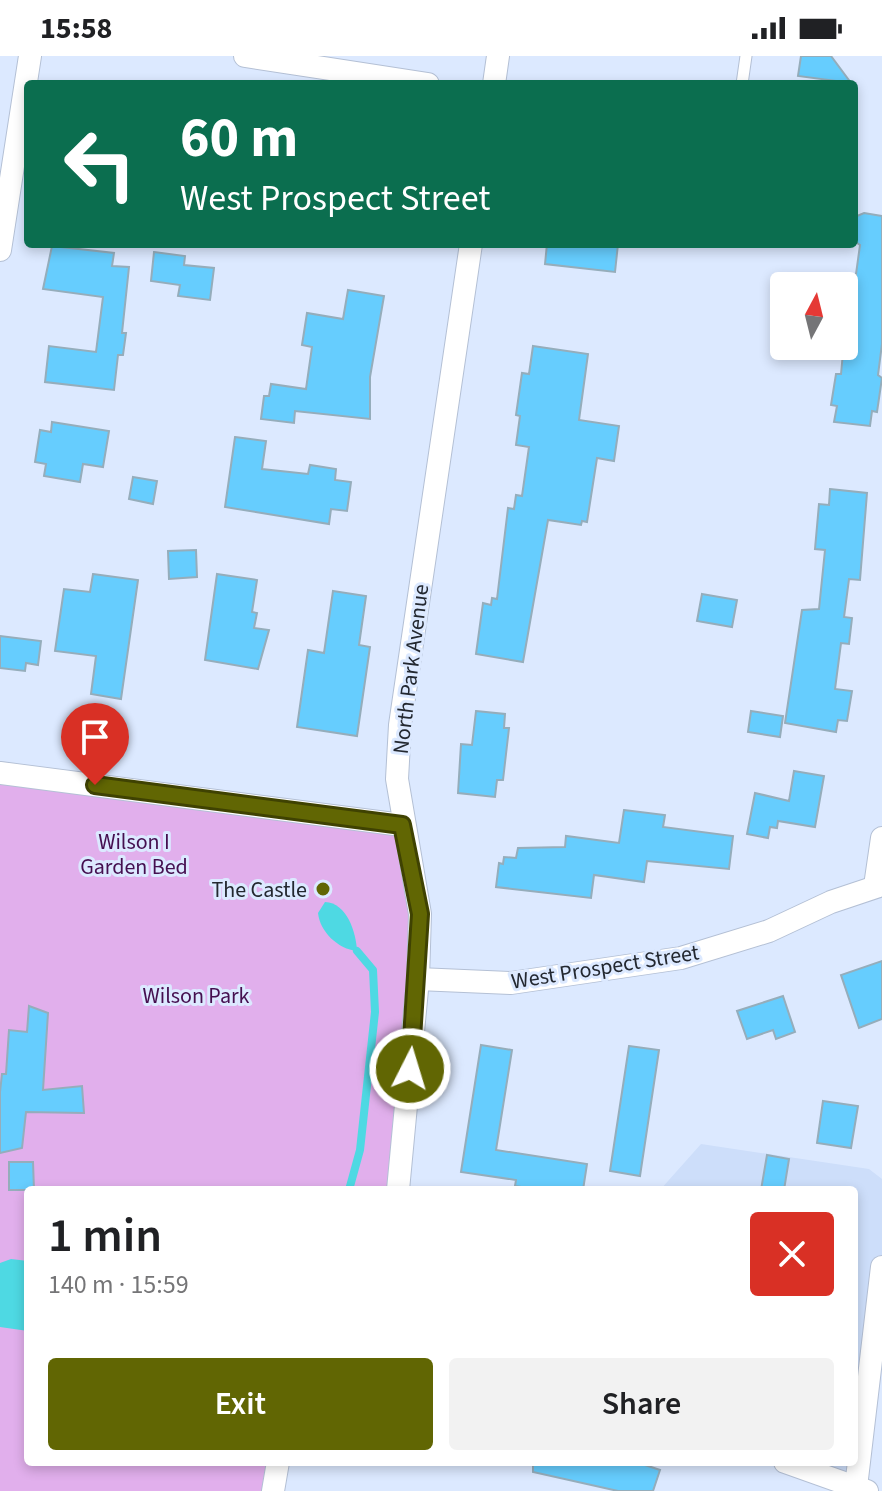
<!DOCTYPE html>
<meta charset="utf-8">
<style>
:root{--surface:#fff;--page:#f2f2f2;--text:#202124;--muted:#757577;--accent:#616603}
body{margin:0;font-family:"Source Sans 3",sans-serif;background:var(--page);color:var(--text);height:100vh;display:flex;flex-direction:column;font-size:30px;white-space:nowrap}
*{box-sizing:border-box;margin:0}
p{font-size:26px;color:var(--muted)}
.icon{flex:none;width:44px;height:44px;fill:none;stroke:currentColor;stroke-width:2;stroke-linecap:round;stroke-linejoin:round}
.map{position:relative;flex:1;overflow:hidden}
.details{position:absolute;left:24px;top:1130px;width:834px;height:280px;display:flex;flex-direction:column;background:var(--surface);border-radius:8px;box-shadow:0 4px 12px #0003}
.details>*{flex:none}
.hud{position:absolute;left:24px;top:24px;width:834px;height:168px;border-radius:8px;box-shadow:0 4px 12px #0003;background:#0b6e4f;color:#fff;overflow:hidden}
.needle{width:52px;rotate:7deg}
.tools{position:absolute;left:770px;top:216px;display:grid;gap:16px}
.tools a{display:grid;place-items:center;width:88px;height:88px;border-radius:8px;background:var(--surface);box-shadow:0 4px 12px #0003;font-size:40px}
.pin{position:absolute;display:grid;place-items:center;width:68px;height:68px;color:#fff;margin:-82px -34px;border-radius:50% 50% 50% 0;rotate:-45deg;box-shadow:0 0 8px #0007}
.pin .icon{rotate:45deg}
.me{position:absolute;width:88px;margin:-44px;rotate:5deg;stroke-linejoin:round;filter:drop-shadow(0 0 6px #0008)}
.turn{display:flex;align-items:center;gap:28px;height:168px;padding:0 24px;font-size:36px}
.turn .icon{width:104px;height:104px;stroke-width:2.5}
.turn b{display:block;font-size:56px;line-height:68px}
.round{display:grid;place-items:center;flex:none;width:84px;height:84px;border-radius:8px;background:var(--page)}
.headline{display:flex;align-items:center;justify-content:space-between;height:136px;padding:0 24px}
h1{font-size:48px;font-weight:600;line-height:60px}
.primary-button{display:flex;gap:16px;margin-top:auto;padding:16px 24px}
.primary-button a{flex:1;height:92px;border-radius:8px;background:var(--accent);color:#fff;font-size:32px;font-weight:600;line-height:92px;text-align:center}
.primary-button a+a{background:var(--page);color:var(--text)}
.status{display:flex;justify-content:space-between;align-items:center;height:56px;padding:0 40px;background:var(--surface);direction:ltr}
.status svg{height:22px;fill:currentColor}
.map>svg:first-child{display:block}
.built{fill:#cddefa}
.green{fill:#e1afec}
.water{fill:#4ed9e3}
.lines{fill:none;stroke-linecap:round;stroke-linejoin:round}
.stream{stroke:#4ed9e3;stroke-width:8}
.building{fill:#66cdfe;stroke:#95adbb;stroke-width:2}
.lane-casing{stroke:#b4c0d5;stroke-width:13}
.street-casing{stroke:#b4c0d5;stroke-width:24}
.lane{stroke:#fff;stroke-width:11}
.street{stroke:#fff;stroke-width:22}
.route-casing{stroke:#3f4202;stroke-width:20}
.route{stroke:#616603;stroke-width:14}
.poi-dot{fill:#616603;stroke:#dce9ff;stroke-width:3}
.labels{text-anchor:middle;stroke-width:6;stroke-linejoin:round;paint-order:stroke}
.street-label{font-size:22px;fill:#232830;stroke:#dce9ff}
.park-label{font-size:22px;fill:#450f50;stroke:#dce9ff}
.poi-label{font-size:22px;fill:#232830;stroke:#dce9ff;text-anchor:end}
</style>
<div class="status"><b>15:58</b><svg viewBox="0 0 49 12"><path d="M0 12V9h3v3zM5 12V6h3v6zM10 12V3h3v9zM15 12V0h3v12zM26 1h20v11H26zM47 4h2v5h-2z"/></svg></div>
<div class="map">
<svg width="882" height="1435" viewBox="0 0 882 1435">
<rect width="100%" height="100%" fill="#dce9ff"/>
<polygon class="built" points="701,1088 869,1113 882,1123 882,1211 856,1431 785,1406 854,1406 854,1134 660,1134"/>
<polygon class="green" points="0,717 402,769 420,858 398,1134 28,1134 28,1406 278,1406 273,1435 0,1435"/>
<g class="water">
<path d="M325,846C347,847 356,876 357,895C338,893 320,876 318,857Z"/>
<polygon points="11,1203 28,1205 28,1275 0,1271 0,1207"/>
</g>
<g class="lines">
<polyline class="stream" points="349,1134 360,1094 375,956 373,914 357,895"/>
</g>
<g class="building">
<polygon points="801,0 831,0 851,27 798,20"/>
<polygon points="864,157 882,160 882,288 878,319 882,322 877,356 872,355 870,370 834,366 837,350 831,349 836,318 841,318 848,243 853,240 860,189 854,185 854,173 857,160"/>
<polygon points="547,188 618,188 615,216 545,208"/>
<polygon points="52,190 114,197 112,210 129,211 122,277 126,277 123,299 118,299 114,334 45,326 49,290 96,296 103,241 43,233"/>
<polygon points="154,196 185,200 184,209 214,212 210,244 178,240 180,229 151,225"/>
<polygon points="348,234 384,240 370,321 370,363 295,355 294,367 261,363 264,340 269,340 271,328 306,333 312,291 302,289 307,257 343,263"/>
<polygon points="533,290 588,298 579,364 619,370 614,405 597,402 587,466 582,465 581,469 548,464 523,606 476,598 483,547 491,549 492,542 497,543 508,452 514,453 516,439 522,440 529,391 516,389 520,360 516,359 522,317 529,318"/>
<polygon points="52,366 109,375 103,411 83,408 80,426 44,420 46,408 35,406 40,374 51,376"/>
<polygon points="235,381 266,385 262,413 308,418 310,409 336,413 335,424 351,426 347,455 331,453 329,468 225,451"/>
<polygon points="133,421 157,425 153,448 129,443"/>
<polygon points="830,433 867,437 860,524 849,523 844,561 852,562 849,588 841,587 835,633 852,635 847,665 838,664 836,676 785,667 802,554 819,553 825,494 815,493 819,448 829,449"/>
<polygon points="196,494 197,521 169,523 168,495"/>
<polygon points="93,518 138,524 121,643 91,638 96,600 55,595 64,533 90,536"/>
<polygon points="217,518 257,524 252,556 257,557 254,572 269,574 258,613 205,604"/>
<polygon points="333,535 366,540 359,589 370,591 357,680 297,671 308,594 324,597"/>
<polygon points="702,538 737,544 732,571 697,565"/>
<polygon points="0,580 41,585 38,609 26,607 25,615 0,612"/>
<polygon points="476,655 505,658 504,672 509,672 503,724 497,724 495,741 458,737 461,688 472,689"/>
<polygon points="751,655 783,660 780,681 748,676"/>
<polygon points="794,715 824,720 815,771 778,765 777,772 770,771 768,782 747,778 755,737 789,745"/>
<polygon points="624,754 665,759 663,771 733,780 729,813 647,805 644,826 594,819 591,842 496,831 499,807 503,808 504,801 516,802 518,792 565,791 566,780 619,787"/>
<polygon points="882,905 882,963 859,972 841,919"/>
<polygon points="783,940 795,976 776,983 773,974 747,983 737,955"/>
<polygon points="29,950 48,957 43,1034 82,1030 84,1057 26,1056 22,1092 0,1097 0,1036 2,1018 6,1018 9,974 27,976"/>
<polygon points="481,989 512,994 496,1094 587,1108 583,1134 540,1134 515,1130 516,1124 461,1116"/>
<polygon points="629,990 659,994 640,1120 610,1115"/>
<polygon points="823,1045 858,1050 851,1092 817,1087"/>
<polygon points="767,1099 789,1103 784,1134 761,1134"/>
<polygon points="9,1106 33,1106 34,1134 9,1134"/>
<polygon points="533,1406 636,1406 660,1414 653,1435 618,1435 533,1416"/>
</g>
<g class="lines">
<defs>
<polyline id="lane" points="742,28 746,0"/>
<g id="street">
<polyline points="245,0 428,28"/>
<polyline points="494,28 498,0"/>
<polyline points="0,194 30,0"/>
<polyline points="0,717 402,769"/>
<polyline points="875,830 882,782"/>
<polyline points="418,923 511,927 681,902 769,875 831,846 882,829"/>
<polyline points="398,1134 418,923 420,858 397,723 400,669 471,188"/>
<polyline points="785,1406 867,1435"/>
<polyline points="856,1431 882,1211"/>
<polyline points="273,1435 278,1406"/>
</g>
</defs>
<use href="#lane" class="lane-casing"/>
<use href="#street" class="street-casing"/>
<use href="#lane" class="lane"/>
<use href="#street" class="street"/>
</g>
<g class="lines">
<defs>
<polyline id="route" points="95,729 402,769 420,858 410,1013"/>
</defs>
<use href="#route" class="route-casing"/>
<use href="#route" class="route"/>
</g>
<circle class="poi-dot" cx="323" cy="833" r="8"/>
<g class="labels">
<g class="street-label">
<text transform="translate(410 613) rotate(-83)" y="8">North Park Avenue</text>
<text transform="translate(605 910) rotate(-9)" y="8">West Prospect Street</text>
</g>
<g class="park-label">
<text x="134" y="793">Wilson I<tspan x="134" dy="25">Garden Bed</tspan></text>
<text x="196" y="947">Wilson Park</text>
</g>
<g class="poi-label">
<text x="307" y="841">The Castle</text>
</g>
</g>
</svg>
<div class="tools">
<a><svg class="needle" viewBox="-14 -14 28 28"><path d="M0-13l5 13h-10z" fill="#e53935"/><path d="M0 13l5-13h-10z" fill="#757577"/></svg></a>
</div>
<div class="pin" style="left:95px;top:729px;background:#d93025"><svg class="icon" aria-label="arrive" viewBox="0 0 24 24"><path d="M6 21V4h12l-3 4 3 4H6"/></svg></div>
<svg class="me" style="left:410px;top:1013px" viewBox="-20 -20 40 40"><circle r="17" fill="#616603" stroke="#fff" stroke-width="3"/><path d="M0-11L8 9 0 5-8 9z" fill="#fff"/></svg>
<div class="hud">
<div class="turn"><svg class="icon" aria-label="left" viewBox="0 0 24 24"><path d="M17 20v-9H6M10 6l-5 5 5 5"/></svg><div><b>60 m</b>West Prospect Street</div></div>
</div>
<section class="details">
<div class="headline"><div><h1>1 min</h1><p>140 m · 15:59</p></div><a class="round" style="background:#d93025;color:#fff"><svg class="icon" aria-label="close" viewBox="0 0 24 24"><path d="M6 6l12 12M18 6L6 18"/></svg></a></div>
<div class="primary-button"><a>Exit</a><a>Share</a></div>
</section>
</div>
